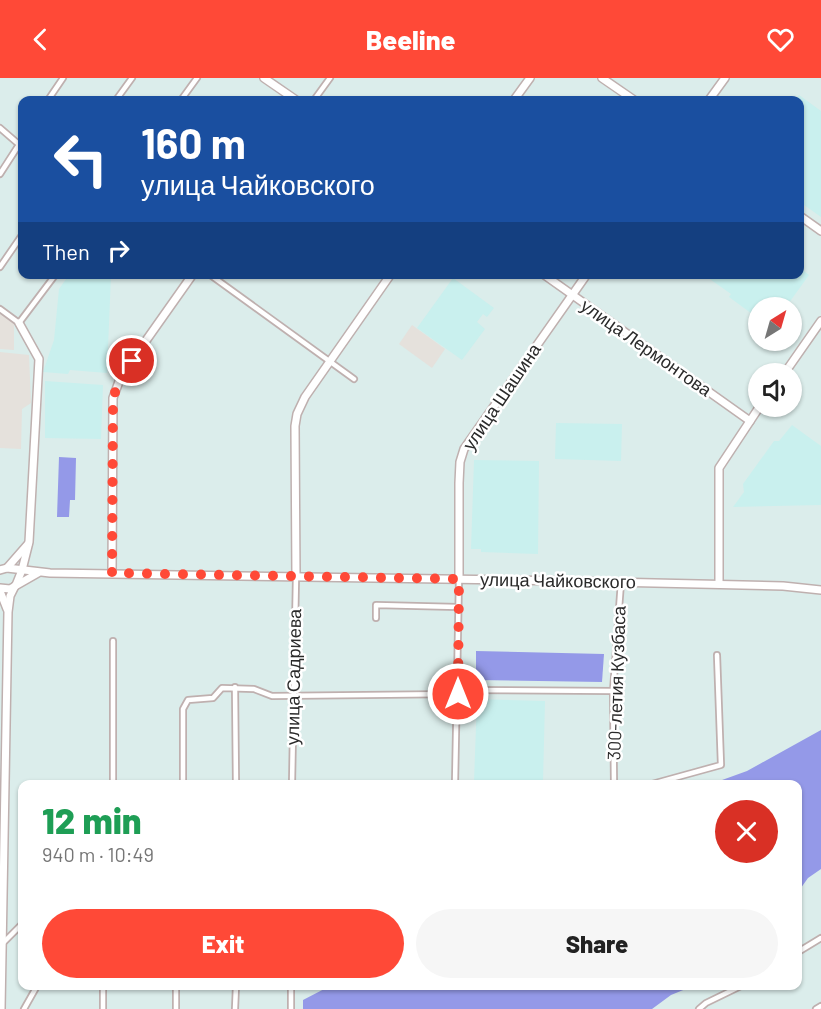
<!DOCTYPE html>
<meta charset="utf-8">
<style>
:root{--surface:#fff;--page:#f6f6f6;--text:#222;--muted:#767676;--accent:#ff4937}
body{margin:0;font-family:Barlow,sans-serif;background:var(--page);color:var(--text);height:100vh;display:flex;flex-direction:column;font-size:22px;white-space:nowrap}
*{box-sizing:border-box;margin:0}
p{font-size:20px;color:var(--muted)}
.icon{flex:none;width:33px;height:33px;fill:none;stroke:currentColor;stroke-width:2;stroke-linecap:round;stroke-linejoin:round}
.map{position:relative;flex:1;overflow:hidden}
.details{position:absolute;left:18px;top:702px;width:784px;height:210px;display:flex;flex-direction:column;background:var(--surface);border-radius:12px;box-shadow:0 2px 4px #0004}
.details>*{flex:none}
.top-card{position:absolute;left:18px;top:18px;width:786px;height:183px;border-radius:12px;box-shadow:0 2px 4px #0004;background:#1a4fa0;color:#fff;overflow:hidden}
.needle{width:39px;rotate:37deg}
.controls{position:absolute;left:748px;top:219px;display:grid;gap:12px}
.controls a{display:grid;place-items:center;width:54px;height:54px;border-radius:50%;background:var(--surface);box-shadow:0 2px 4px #0004;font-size:30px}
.pin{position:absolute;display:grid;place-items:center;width:51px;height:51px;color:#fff;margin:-26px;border:3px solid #fff;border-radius:50%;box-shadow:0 2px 6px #0007}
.me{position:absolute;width:66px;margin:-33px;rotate:0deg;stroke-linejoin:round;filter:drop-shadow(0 0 4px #0008)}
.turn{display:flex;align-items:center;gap:21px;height:126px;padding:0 24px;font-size:27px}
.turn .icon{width:78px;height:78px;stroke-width:2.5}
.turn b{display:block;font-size:42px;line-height:51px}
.then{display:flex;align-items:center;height:57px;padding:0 24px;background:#0003;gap:12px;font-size:22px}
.round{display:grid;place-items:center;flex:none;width:63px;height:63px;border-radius:32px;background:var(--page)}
.headline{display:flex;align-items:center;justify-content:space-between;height:102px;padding:0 24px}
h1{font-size:36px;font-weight:800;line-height:45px;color:#1e9e55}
.button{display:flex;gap:12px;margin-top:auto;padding:12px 24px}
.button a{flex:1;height:69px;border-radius:36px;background:var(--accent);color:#fff;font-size:24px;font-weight:800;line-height:69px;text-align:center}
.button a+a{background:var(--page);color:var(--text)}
header{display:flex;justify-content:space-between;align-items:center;height:78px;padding:0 24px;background:var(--accent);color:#fff;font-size:27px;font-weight:800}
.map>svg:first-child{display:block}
.industrial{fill:#e5e1dc}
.education{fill:#c9f0ee}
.green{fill:#9499e8}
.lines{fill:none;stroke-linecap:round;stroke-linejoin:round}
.street-casing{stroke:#bfb0af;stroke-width:8}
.secondary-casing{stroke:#bfb0af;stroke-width:10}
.street{stroke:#fff;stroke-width:4.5}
.secondary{stroke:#fff;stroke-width:7}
.route{stroke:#ff4937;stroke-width:10;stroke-dasharray:0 18}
.labels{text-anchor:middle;stroke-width:5;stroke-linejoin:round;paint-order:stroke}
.street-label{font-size:18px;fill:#2a2a2a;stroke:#fff}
</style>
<header><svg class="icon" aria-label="back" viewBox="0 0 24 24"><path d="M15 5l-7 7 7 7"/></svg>Beeline<svg class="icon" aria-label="heart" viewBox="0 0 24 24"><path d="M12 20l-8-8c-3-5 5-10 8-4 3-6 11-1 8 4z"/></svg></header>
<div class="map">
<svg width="821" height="931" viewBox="0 0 821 931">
<rect width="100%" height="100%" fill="#dbedeb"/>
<g class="industrial">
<polygon points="0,235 14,245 14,272 0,271"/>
<polygon points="412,247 445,271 432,290 399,266"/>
<polygon points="0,274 29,277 31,325 22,331 21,371 0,370"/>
</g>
<g class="education">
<polygon points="799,17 821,33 821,139 800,124 800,22 795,22"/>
<polygon points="800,190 809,197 786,229 759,230 759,241 729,219 731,216 704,197 800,196"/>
<polygon points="69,197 111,197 107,295 70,292 68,296 43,294 54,262 59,211"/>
<polygon points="453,200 494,230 487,239 483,236 477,244 485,251 462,282 417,250"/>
<polygon points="45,303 103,307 101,361 45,360"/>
<polygon points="556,345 622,346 621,383 555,381"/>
<polygon points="792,347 821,368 821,427 733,429 744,414 743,406 774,363 779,363"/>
<polygon points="474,382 539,383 538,476 481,474 481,471 471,471"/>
<polygon points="477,621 545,623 543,704 474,704"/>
</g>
<g class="green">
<polygon points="59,379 76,380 75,422 70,422 69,439 57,439"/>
<polygon points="476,573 604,576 602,604 476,602"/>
<polygon points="821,652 821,791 808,800 798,814 798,706 711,706 747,693"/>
<polygon points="330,908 693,908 671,917 652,931 303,931 303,922"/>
</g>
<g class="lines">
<defs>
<g id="street">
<polyline points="48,22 63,0"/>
<polyline points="116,22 132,0"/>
<polyline points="181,22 197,0"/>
<polyline points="314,22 330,0"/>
<polyline points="0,50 22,69"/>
<polyline points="0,96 22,62"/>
<polyline points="0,189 22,157"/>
<polyline points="209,196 354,301"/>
<polyline points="0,231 19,245 56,196"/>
<polyline points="376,540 376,527 458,529"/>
<polyline points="235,609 236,706"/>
<polyline points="458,612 613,613"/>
<polyline points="113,706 113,563"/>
<polyline points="183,706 183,631 188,622 213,620 222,610 254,611 272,618 458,616"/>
<polyline points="292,706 296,499"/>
<polyline points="455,706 459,501"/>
<polyline points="614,706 613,613 621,504"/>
<polyline points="652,706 721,687 717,577"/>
<polyline points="3,865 22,846"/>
<polyline points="798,874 821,860"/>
<polyline points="103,908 103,931"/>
<polyline points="291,908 291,931"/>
<polyline points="24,931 37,908"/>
<polyline points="176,931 176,908"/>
<polyline points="235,931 236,908"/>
<polyline points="699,931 706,925 741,908"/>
<polyline points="816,931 821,928"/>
</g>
<g id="secondary">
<polyline points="264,0 296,22"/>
<polyline points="602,0 634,22"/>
<polyline points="514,22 530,0"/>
<polyline points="709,22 725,0"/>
<polyline points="800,138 821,153"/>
<polyline points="543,196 750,343"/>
<polyline points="784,296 821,243"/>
<polyline points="7,490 50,495 567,503 783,508 821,512"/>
<polyline points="0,492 7,490 28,466"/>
<polyline points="112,495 113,320 121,298 193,196"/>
<polyline points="296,499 295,348 297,336 305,319 391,196"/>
<polyline points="459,501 459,405 460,384 464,371 587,196"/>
<polyline points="719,506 719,390 760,328"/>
<polyline points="16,507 22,492 29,464 39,281 19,245"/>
<polyline points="0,510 10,511 38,495"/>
<polyline points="0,513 7,531"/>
<polyline points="1,931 8,534 10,518 15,508"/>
</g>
</defs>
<use href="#street" class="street-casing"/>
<use href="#secondary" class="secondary-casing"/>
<use href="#street" class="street"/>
<use href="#secondary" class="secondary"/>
</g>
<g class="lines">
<polyline class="route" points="132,283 121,298 113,320 112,495 459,501 458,616"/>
</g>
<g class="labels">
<g class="street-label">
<text transform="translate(646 270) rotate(35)" y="6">улица Лермонтова</text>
<text transform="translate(502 319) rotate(-56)" y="6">улица Шашина</text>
<text transform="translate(558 503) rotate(1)" y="6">улица Чайковского</text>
<text transform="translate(294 599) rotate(-89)" y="6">улица Садриева</text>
<text transform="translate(617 605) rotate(-88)" y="6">300-летия Кузбаса</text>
</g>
</g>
</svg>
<div class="controls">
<a><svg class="needle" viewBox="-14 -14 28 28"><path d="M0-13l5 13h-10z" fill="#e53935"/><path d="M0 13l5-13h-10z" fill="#767676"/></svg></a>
<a><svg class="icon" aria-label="sound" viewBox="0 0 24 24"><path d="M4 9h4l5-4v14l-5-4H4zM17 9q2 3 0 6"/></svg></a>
</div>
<div class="pin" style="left:132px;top:283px;background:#d93025"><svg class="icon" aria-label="arrive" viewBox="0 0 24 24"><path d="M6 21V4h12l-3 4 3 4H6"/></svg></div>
<svg class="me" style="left:458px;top:616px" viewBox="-20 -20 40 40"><circle r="17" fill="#ff4937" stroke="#fff" stroke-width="3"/><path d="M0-11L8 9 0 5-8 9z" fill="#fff"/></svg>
<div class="top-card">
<div class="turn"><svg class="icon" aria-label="left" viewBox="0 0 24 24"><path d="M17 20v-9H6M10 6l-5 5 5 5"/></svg><div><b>160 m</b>улица Чайковского</div></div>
<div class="then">Then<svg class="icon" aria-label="right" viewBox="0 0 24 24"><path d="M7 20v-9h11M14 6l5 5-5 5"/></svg></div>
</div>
<section class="details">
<div class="headline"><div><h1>12 min</h1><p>940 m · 10:49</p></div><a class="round" style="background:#d93025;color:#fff"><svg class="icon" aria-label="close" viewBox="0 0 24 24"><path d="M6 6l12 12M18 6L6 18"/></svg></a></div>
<div class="button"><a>Exit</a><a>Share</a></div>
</section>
</div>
